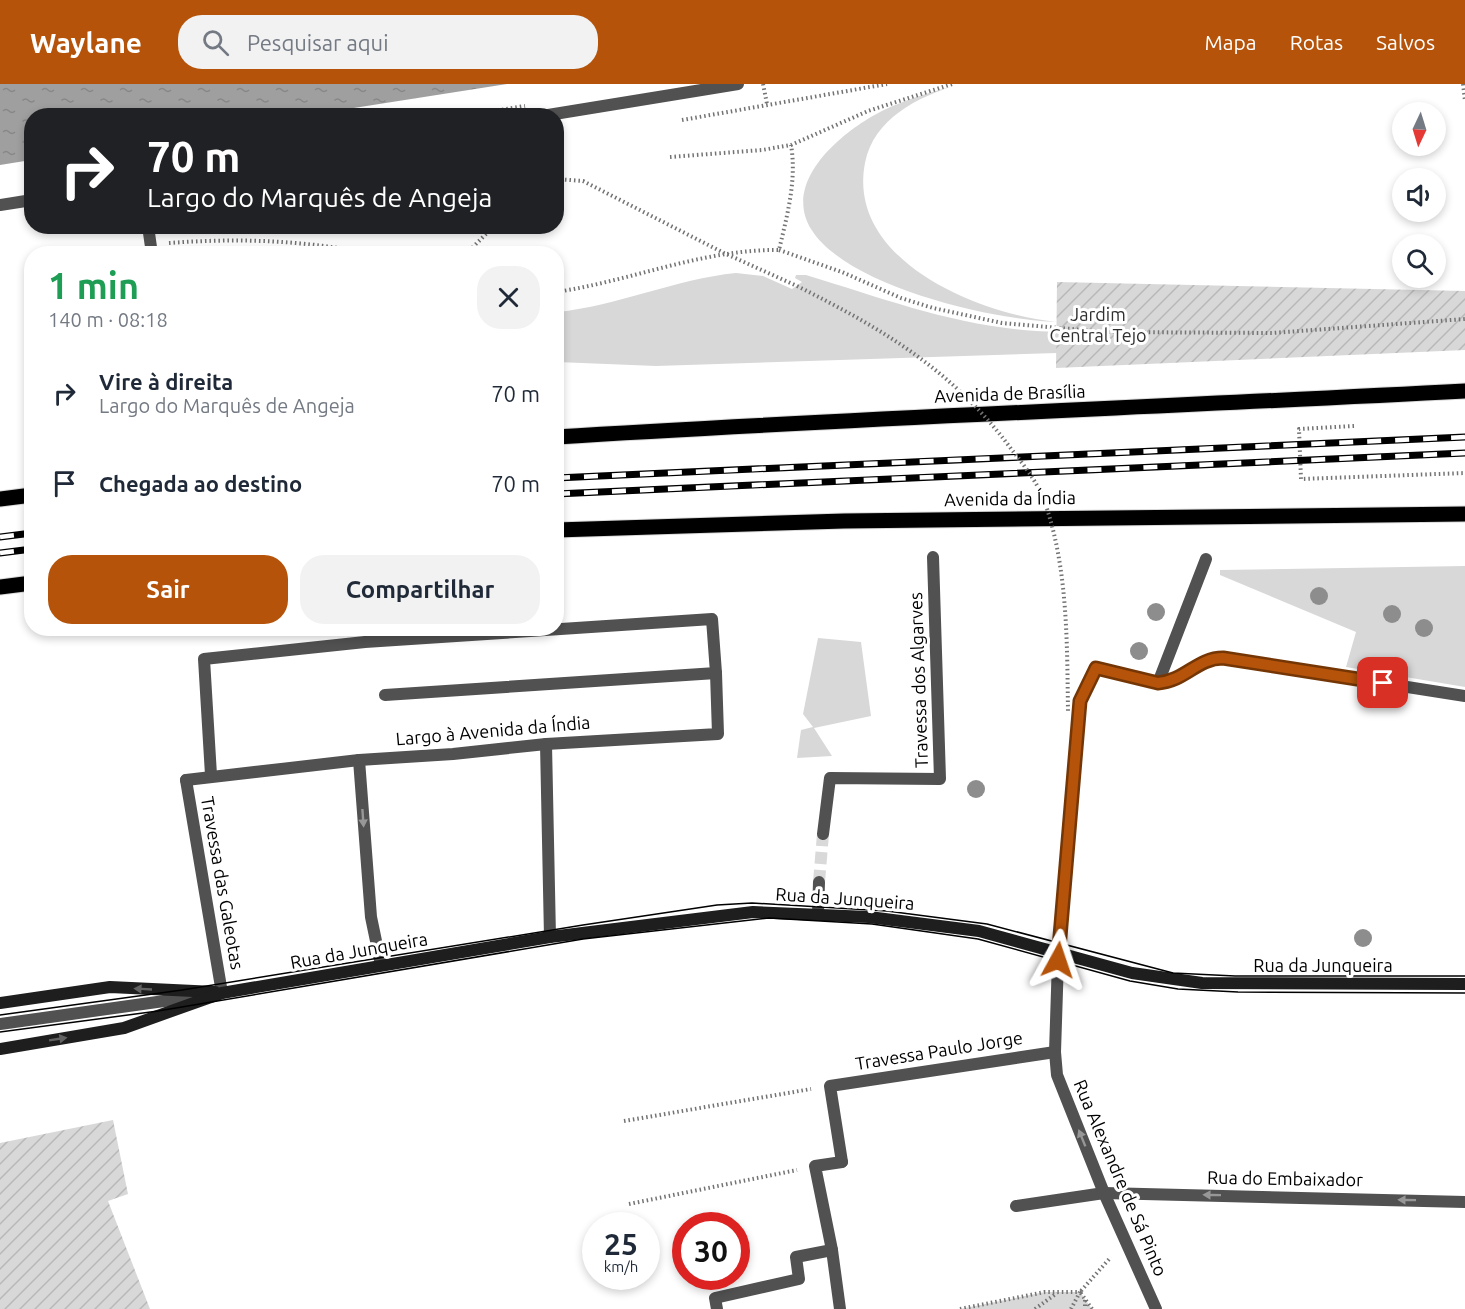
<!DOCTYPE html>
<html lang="pt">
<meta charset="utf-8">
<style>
:root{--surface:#fff;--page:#f2f2f3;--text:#1f2937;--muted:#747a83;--accent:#b45309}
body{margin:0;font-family:Ubuntu,sans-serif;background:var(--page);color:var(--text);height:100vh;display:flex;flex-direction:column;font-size:22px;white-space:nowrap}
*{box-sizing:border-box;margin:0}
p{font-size:20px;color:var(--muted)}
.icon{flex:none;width:33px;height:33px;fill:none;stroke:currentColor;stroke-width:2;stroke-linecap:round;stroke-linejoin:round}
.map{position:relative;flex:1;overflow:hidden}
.panel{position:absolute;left:24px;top:162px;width:540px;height:390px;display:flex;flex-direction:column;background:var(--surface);border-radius:24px;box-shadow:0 3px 9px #0003}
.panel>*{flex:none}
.hud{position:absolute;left:24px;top:24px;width:540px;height:126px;border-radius:24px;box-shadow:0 3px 9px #0003;background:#202124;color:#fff;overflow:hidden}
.needle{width:39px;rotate:184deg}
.fabs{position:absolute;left:1392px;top:18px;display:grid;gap:12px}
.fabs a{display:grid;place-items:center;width:54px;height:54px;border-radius:50%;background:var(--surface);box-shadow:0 3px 9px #0003;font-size:30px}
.speed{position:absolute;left:582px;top:1128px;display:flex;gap:12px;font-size:30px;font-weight:700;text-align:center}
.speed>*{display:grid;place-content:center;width:78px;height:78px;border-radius:50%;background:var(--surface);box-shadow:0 3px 9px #0003;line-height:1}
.speed small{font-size:15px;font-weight:400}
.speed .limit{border:9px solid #d22;background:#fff;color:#111}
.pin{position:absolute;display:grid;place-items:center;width:51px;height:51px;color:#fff;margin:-26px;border-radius:12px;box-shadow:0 3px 9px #0006}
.me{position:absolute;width:66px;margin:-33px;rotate:5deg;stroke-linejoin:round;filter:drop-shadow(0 0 4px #0008)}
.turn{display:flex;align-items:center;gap:21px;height:126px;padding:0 24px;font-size:27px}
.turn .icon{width:78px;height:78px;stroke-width:2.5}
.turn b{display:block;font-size:42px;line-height:51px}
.round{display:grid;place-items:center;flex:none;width:63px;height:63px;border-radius:24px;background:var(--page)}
.headline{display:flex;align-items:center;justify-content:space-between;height:102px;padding:0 24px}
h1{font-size:36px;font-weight:700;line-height:45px;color:#1e9e55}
.cta{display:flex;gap:12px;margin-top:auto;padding:12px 24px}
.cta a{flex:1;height:69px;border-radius:24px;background:var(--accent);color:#fff;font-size:24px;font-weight:700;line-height:69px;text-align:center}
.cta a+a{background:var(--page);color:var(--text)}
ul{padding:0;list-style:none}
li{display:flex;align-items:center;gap:18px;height:90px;padding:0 24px}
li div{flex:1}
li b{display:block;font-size:22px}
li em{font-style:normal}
header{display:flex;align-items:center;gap:36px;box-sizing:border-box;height:84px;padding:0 30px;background:var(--accent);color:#fff}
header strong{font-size:28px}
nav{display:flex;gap:33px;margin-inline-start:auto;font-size:21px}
.search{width:420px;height:54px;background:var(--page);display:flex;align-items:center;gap:15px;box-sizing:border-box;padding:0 21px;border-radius:24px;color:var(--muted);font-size:22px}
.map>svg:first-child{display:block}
.green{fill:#d8d8d8}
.garden{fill:url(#garden-furrows)}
.water{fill:url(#water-ripples)}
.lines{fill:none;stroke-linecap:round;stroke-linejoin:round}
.minor-tunnel{stroke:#d9d9d9;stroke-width:12;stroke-dasharray:12 6;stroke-linecap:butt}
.primary-casing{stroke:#dbdbdb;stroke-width:17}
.path{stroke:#737373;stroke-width:4;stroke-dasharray:1.5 3;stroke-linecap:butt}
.service{stroke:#515151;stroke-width:12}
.pedestrian{stroke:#515151;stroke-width:12}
.minor{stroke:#515151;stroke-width:12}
.secondary{stroke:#1e1e1e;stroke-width:12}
.primary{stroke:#000;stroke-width:15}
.tram{stroke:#000;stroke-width:1.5}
.rail-casing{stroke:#000;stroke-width:7}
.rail{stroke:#fff;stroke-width:4.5;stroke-dasharray:14;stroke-linecap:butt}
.path-bridge{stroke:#737373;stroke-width:4;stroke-dasharray:1.5 3;stroke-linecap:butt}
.tree{fill:#8d8d8d}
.oneway{fill:#979797}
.oneway2{fill:#626262}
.route-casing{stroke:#753606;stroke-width:15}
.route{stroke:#b45309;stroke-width:10}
.labels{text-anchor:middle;stroke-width:6;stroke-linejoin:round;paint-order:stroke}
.park-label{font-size:18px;fill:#2f2f2f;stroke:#fff}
.street-label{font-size:18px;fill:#000;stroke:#fff}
</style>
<header>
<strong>Waylane</strong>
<div class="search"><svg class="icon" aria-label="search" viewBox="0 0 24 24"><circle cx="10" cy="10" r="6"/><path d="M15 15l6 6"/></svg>Pesquisar aqui</div>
<nav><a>Mapa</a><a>Rotas</a><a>Salvos</a></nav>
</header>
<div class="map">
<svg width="1465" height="1225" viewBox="0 0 1465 1225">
<defs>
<pattern id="garden-furrows" width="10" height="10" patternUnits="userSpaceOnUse" patternTransform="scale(1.5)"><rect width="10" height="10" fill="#d8d8d8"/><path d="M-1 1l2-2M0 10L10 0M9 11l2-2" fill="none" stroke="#b8b8b8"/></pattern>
<pattern id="water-ripples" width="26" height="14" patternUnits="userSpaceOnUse" patternTransform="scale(1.5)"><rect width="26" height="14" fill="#9f9f9f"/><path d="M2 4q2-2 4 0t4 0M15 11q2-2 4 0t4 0" fill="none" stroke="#878787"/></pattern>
</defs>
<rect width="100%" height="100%" fill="#fff"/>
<g class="green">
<path d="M957,1C918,13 874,34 865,79C846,177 981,231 1057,238C993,236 847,203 811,145C781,96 845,45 884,26C907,15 932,8 957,1Z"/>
<polygon points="237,163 285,169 203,169 202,165"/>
<path d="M736,189L763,192L792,205L802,198L795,194L796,191H806C892,217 965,246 1057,248V269L656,282L557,278V228C618,222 675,195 736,189Z"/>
<polygon points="1465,482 1465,603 1346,583 1356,548 1220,491 1220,486"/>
<polygon points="818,554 861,558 871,632 814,644 832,672 797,674 801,646 813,643 803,630"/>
<polygon points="1045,1208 1080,1208 1092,1225 960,1225"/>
</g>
<g class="garden">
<polygon points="1057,198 1465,207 1465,266 1056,284"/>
<polygon points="113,1036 128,1110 108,1117 150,1225 0,1225 0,1059"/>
</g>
<polygon class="water" points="0,0 507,0 309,31 32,32 31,76 0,81"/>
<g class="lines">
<polyline class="minor-tunnel" points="819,798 823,750"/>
<defs>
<g id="primary">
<path d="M556,353C859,334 1162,323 1465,307"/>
<polyline points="0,415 32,411"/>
<polyline points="556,446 844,437 1465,430"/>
<polyline points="0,503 32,499"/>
</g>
</defs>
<use href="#primary" class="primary-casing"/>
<g class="path">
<polyline points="763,0 767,20"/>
<polyline points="1463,0 1465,17"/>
<polyline points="462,32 525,22"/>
<polyline points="682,36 887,0"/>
<polyline points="670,73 762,66 791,61 868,27 952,0"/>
<polyline points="556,95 583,97 724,169 797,202"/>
<path d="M169,159C237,154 305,156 371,170"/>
<polyline points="779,166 842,188 901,214 933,224 1002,239 1106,248 1272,249 1465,235"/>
<polyline points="466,170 494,142"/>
<path d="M556,208C631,197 703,165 779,166C787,132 797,96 791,61"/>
<polyline points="1354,342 1299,345 1301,395 1465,389"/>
<polyline points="624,1037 811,1005"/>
<polyline points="629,1120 797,1086"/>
<polyline points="1085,1216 1085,1225"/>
<polyline points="960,1225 1045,1208 1080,1208 1071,1225"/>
<polyline points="1035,1225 1057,1209"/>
<polyline points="1092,1225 1080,1208 1111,1173"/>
</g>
<g class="service">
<polyline points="148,142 152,170"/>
<polyline points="211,691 204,575 365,558 712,535 716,589 385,611"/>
<polyline points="186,696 359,676 453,670 546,660 718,650 716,589"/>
<polyline points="0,940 207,911"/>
<polyline points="832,1166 840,1225"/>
<polyline points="717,1225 715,1214 799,1195 796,1173 832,1166 815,1082 842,1078"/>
</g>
<g class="pedestrian">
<polyline points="542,32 738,0"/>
<polyline points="0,121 32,116"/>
<polyline points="1158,599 1206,475"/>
</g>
<g class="minor">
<polyline points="546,660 550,853"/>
<polyline points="359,676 371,833 381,881"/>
<polyline points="186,696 222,909"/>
<polyline points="823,750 830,694 940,695 933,473"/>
<polyline points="818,830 819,798"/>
<polyline points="842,1078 830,1002 1055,968"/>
<polyline points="1016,1122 1104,1109 1465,1118"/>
<path d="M1156,1225L1104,1109L1057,991L1055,968L1058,876L1080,617L1096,584L1158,599C1187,597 1195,573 1223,574L1465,612"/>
</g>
<g class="secondary">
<polyline points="0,919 110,903 215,908"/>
<polyline points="0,965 124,944 222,909 550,853 753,828 869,833 979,847 1132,889 1202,899 1465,900"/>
</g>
<use href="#primary" class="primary"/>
<g class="tram">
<polyline points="0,931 182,906 583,841 717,821 752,819 887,827 987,840 1173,889 1235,892 1465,892"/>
<polyline points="0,948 158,927 583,855 769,834 872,840 978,855 1130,897 1178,905 1238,908 1465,909"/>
</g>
<defs>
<g id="rail">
<polyline points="556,394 1465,353"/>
<polyline points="556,410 1465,369"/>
<polyline points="0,453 32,449"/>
<polyline points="0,469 32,465"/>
</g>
</defs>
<use href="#rail" class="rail-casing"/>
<use href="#rail" class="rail"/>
<path class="path-bridge" d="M797,202C883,245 954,287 1012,366C1024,381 1037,398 1044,416C1068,483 1067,558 1068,628"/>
</g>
<g class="tree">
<circle cx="1319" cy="512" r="9"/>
<circle cx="1156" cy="528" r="9"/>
<circle cx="1392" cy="530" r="9"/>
<circle cx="1424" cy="544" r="9"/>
<circle cx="1139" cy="567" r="9"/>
<circle cx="976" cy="705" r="9"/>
<circle cx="1363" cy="854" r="9"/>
</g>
<defs><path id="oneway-solid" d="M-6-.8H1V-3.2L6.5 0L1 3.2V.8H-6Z" transform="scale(1.5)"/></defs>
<g class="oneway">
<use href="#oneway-solid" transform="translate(363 734) rotate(86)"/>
<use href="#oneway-solid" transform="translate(1082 1054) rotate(-112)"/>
<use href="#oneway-solid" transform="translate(1212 1111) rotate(-179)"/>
<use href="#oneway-solid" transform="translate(1407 1116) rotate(-179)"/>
</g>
<g class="oneway2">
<use href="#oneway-solid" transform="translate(143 905) rotate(-177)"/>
<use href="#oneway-solid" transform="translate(58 955) rotate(-9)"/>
</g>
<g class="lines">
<defs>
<path id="route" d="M1058,876L1080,617L1096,584L1158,599C1185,597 1197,574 1223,574L1383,599"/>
</defs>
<use href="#route" class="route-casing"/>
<use href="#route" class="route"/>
</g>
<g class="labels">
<g class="park-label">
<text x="1098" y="237">Jardim<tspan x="1098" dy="21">Central Tejo</tspan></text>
</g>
<g class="street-label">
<text transform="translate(1010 310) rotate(-2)" y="6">Avenida de Brasília</text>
<text transform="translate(1010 415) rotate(-1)" y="6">Avenida da Índia</text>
<text transform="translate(919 596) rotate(-92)" y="6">Travessa dos Algarves</text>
<text transform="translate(493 647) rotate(-5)" y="6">Largo à Avenida da Índia</text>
<text transform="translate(222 799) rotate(80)" y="6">Travessa das Galeotas</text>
<text transform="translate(845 815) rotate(4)" y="6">Rua da Junqueira</text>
<text transform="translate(359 867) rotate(-10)" y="6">Rua da Junqueira</text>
<text x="1323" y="888">Rua da Junqueira</text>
<text transform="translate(939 967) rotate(-9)" y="6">Travessa Paulo Jorge</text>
<text transform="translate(1120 1094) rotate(67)" y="6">Rua Alexandre de Sá Pinto</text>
<text transform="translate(1285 1095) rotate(1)" y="6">Rua do Embaixador</text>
</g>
</g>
</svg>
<div class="fabs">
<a><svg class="needle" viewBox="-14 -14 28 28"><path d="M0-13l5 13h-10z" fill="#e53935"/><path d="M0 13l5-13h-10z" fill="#747a83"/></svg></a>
<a><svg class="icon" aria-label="sound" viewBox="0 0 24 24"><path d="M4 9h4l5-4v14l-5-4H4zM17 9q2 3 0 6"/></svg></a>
<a><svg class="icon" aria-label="search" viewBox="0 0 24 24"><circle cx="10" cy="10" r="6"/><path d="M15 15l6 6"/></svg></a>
</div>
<div class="speed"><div>25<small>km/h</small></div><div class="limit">30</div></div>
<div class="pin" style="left:1383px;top:599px;background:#d93025"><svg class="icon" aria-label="arrive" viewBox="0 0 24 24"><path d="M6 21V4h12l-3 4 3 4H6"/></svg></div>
<svg class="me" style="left:1058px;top:876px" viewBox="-20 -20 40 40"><path d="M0-17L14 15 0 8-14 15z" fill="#b45309" stroke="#fff" stroke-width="4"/></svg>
<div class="hud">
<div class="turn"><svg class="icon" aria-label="right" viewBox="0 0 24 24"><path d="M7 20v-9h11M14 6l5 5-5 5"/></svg><div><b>70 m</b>Largo do Marquês de Angeja</div></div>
</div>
<section class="panel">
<div class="headline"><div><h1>1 min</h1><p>140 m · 08:18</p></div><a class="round"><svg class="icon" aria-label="close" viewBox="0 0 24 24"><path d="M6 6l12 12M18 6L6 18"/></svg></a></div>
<ul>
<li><svg class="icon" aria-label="right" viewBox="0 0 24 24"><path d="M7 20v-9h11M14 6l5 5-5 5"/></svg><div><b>Vire à direita</b><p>Largo do Marquês de Angeja</p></div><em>70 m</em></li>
<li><svg class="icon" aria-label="arrive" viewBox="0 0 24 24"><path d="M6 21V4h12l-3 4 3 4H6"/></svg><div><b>Chegada ao destino</b></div><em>70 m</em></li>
</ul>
<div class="cta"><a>Sair</a><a>Compartilhar</a></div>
</section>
</div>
